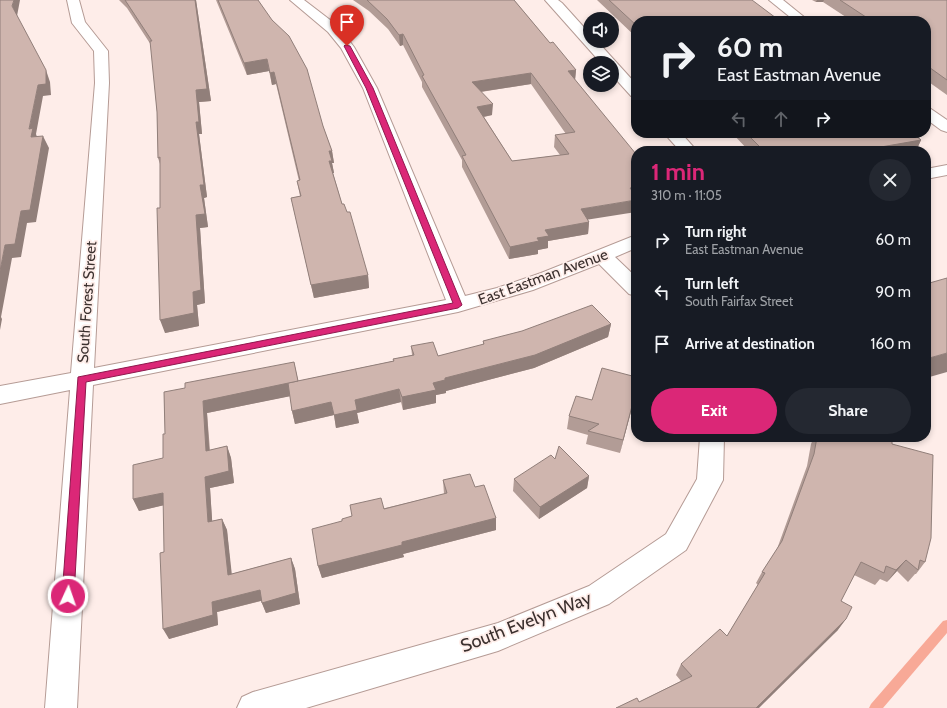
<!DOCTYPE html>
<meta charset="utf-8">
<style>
:root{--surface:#171b24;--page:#242831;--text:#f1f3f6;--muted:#9ea1a6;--accent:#db2777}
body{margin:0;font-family:Cabin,sans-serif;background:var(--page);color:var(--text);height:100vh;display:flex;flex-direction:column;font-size:15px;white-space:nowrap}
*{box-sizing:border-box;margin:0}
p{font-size:13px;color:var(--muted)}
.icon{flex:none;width:22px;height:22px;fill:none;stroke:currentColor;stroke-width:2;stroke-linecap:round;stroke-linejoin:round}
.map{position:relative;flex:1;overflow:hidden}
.sheet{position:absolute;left:631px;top:146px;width:300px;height:296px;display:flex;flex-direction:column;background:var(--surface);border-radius:16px;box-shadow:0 2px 6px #0003}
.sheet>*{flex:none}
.top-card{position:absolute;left:631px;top:16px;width:300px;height:122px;border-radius:16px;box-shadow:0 2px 6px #0003;background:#171b24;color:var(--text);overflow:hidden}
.buttons{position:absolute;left:583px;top:12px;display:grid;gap:8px}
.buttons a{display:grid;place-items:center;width:36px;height:36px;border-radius:50%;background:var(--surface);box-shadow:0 2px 6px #0003;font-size:20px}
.pin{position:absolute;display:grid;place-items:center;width:34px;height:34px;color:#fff;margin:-41px -17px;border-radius:50% 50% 50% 0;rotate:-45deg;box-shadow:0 0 4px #0007}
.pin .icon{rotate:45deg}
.me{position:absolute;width:44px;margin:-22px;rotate:3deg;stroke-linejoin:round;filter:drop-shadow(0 0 3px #0008)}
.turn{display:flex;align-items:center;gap:14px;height:84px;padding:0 20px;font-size:18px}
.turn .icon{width:52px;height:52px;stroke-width:2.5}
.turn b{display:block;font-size:28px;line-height:34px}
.lanes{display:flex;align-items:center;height:38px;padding:0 20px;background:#0003;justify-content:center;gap:20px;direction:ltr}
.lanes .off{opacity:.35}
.round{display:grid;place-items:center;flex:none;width:42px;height:42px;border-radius:21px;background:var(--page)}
.overview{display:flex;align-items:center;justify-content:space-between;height:68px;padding:0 20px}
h1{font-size:24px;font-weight:800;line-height:30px;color:var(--accent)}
.primary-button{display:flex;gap:8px;margin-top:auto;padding:8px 20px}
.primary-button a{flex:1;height:46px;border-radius:24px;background:var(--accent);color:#fff;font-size:16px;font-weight:800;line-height:46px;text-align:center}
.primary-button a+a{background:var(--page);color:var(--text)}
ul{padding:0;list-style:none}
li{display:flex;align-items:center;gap:12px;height:52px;padding:0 20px}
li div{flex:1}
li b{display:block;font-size:15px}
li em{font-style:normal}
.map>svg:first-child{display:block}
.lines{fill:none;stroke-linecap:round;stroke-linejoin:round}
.stream{fill:#f8a997;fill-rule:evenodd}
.minor-casing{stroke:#b59b95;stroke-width:2}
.minor{fill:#fff;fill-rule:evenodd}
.wall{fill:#b29c96;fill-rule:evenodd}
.shaded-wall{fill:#917f7a}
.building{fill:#cfb5ae;stroke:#917f7a;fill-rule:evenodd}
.route{fill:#db2777;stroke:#8e194d}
.labels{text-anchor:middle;stroke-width:3.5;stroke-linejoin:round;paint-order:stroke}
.street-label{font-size:15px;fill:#3b302e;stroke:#feede9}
.near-street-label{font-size:18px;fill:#3b302e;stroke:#feede9}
</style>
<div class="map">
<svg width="947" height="708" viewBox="0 0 947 708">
<rect width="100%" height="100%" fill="#feede9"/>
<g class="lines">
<polygon class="stream" points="947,620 947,633 883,708 869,708 871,704 943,621"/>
<defs>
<g id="minor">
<polygon points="67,0 79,0 85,22 108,51 109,83 94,368 446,300 363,88 341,48 328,32 290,0 304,0 338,26 354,47 377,88 465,296 497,288 541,273 636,235 636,248 615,257 636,277 636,296 629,294 599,264 533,290 458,312 93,385 77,708 45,708 70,390 0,404 0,386 71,373 95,83 94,51 72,23"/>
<polygon points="545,0 558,0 562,3 590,34 590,41 597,41 636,84 636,97 631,96 612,75 612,63 601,63"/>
<polygon points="769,0 783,0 809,21 795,21"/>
<polygon points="926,107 931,109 947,120 947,132 941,130 926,119"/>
<polygon points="664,133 681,133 697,151 680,151"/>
<polygon points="947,165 947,175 926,179 926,169"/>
<polygon points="700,437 724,437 723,480 686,550 609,604 498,651 306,708 237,708 242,697 253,692 498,623 589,586 666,534 697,479"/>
</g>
</defs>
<use href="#minor" class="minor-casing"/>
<use href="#minor" class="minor"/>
</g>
<g class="wall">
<polygon points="119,0 196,0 211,101 199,102 202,134 199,134 207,197 204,198 208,227 200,228 205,303 197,305 199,326 165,333 160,208 160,164 158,158 157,112 151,45 127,8"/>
<polygon points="216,0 258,0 323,126 332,151 334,163 332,163 334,173 333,173 342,204 368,275 369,288 314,298 291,198 300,196 297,181 299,181 276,84 272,85 269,71 247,75"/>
<path d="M353,0H514L550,43L576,70L575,79L588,220L589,222L588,234L548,241V248L538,250V254L509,259L462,167V160L422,87V82L403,45L400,46L388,29L369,11ZM531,84L566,134L555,135L554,147L560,155L512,161L484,117L492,115L481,92Z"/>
<polygon points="597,0 752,0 636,21 636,37"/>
<polygon points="812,0 947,0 947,95 926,80 926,21 852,21 823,2 816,2"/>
<polygon points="732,133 917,133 918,137 921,140 916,151 749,151"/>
<polygon points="611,324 608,337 534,368 446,391 446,393 436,395 436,403 403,410 401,402 357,413 359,423 336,428 334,415 295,424 292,411 290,396 207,413 210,450 227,446 231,458 234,483 210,488 212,521 222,519 227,530 231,574 291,558 295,569 300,604 266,613 261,601 217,612 218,625 169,639 164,552 164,505 139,511 133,499 163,458 165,434 164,392 298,381 393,361 393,359 412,355 411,346 438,356 483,345 483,341"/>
<polygon points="636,377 636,392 620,453 586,444 588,435 567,429 569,416 592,400"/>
<polygon points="814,437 886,437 892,444 925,562 916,574 915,574 908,582 897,571 887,582 880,579 875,585 854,575 841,601 846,619 837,631 639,702 681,681 676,675 681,664 727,636 758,585 756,583 762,572 777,549 807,466 811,444"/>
<polygon points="555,459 589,476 587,488 539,519 513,491 514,479"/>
<polygon points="443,480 475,487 496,518 496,530 403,554 404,557 322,578 318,566 342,521 352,516 444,494"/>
</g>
<g class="shaded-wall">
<polygon points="14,0 20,0 17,16 12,6"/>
<polygon points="195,0 196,0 211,101 199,102 202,134 199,134 207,197 204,198 208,227 200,228 205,303 197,305 199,326 165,333 160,320 193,292 196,215 200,185 196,122"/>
<polygon points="817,0 824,0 823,2 816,2"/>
<polygon points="403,34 403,45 400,46 399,35"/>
<polygon points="267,59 269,71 247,75 244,63"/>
<polygon points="46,70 50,82 51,95 43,96 36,134 38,140 31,137 29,129 38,85"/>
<polygon points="576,70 575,81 568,71"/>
<polygon points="274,72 276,84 272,85 270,73"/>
<polygon points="531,73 531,84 472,93 472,82"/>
<polygon points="493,104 492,115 477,118 477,107"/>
<polygon points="919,134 916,141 921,140 916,151 858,151"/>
<polygon points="43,136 49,148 36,222 27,223 21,257 12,258 1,317 2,319 0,330 0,271 5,245 21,211"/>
<polygon points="329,151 332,151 334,163 332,163 334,173 331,173 329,161"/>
<polygon points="636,187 636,199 630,188"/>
<polygon points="636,200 636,212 579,221 581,209"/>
<polygon points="589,222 588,234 548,241 548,248 538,250 538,254 509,259 510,247 537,238 545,230"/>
<polygon points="368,275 369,288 314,298 311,285"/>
<polygon points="611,324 608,337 534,368 446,391 446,393 436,395 436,403 403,410 402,397 433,383 445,378"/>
<polygon points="947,353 947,372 926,378 926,359"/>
<polygon points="294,362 301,394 207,413 210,463 206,451 203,401"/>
<polygon points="399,389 401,402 357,413 359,423 336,428 334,415 355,400"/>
<polygon points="636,391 636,392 620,453 623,440"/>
<polygon points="331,402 334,415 295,424 292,411"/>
<polygon points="227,446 231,458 234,483 210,488 213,533 208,522 205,477"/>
<polygon points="589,476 587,488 539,519 540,507"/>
<polygon points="163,493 169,504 139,511 133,499"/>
<polygon points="496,518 496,530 403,554 404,557 322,578 318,566 402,542"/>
<polygon points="222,519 227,530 233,585 228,575"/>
<polygon points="291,558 295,569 300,604 266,613 262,603"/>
<polygon points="906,560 897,571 887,582 896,570"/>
<polygon points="260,590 264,600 217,612 218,625 169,639 163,629 212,602"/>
<polygon points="846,619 837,631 759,708 756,708"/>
</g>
<g class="building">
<polygon points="0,0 14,0 12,6 46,70 46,84 38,85 29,129 33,128 31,137 43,136 30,210 21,211 15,244 5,245 0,271"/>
<polygon points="125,0 195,0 207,89 196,90 199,122 196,122 204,185 200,185 205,214 196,215 201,290 193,292 194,313 160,320 157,208 160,208 160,157 158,158 157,112 150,41 152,41"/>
<polygon points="218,0 258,0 272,20 289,36 307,69 323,126 332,151 329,151 332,161 329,161 342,204 344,204 347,212 350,212 368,275 311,285 291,198 301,196 297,181 300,180 274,72 270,73 267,59 244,63"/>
<path d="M367,0H514L550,43L553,42L576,70L568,71L636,154V187L630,188L636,196V200L581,209L589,222L545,230L549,236L537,238L539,241L510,247L462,156L466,155L422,76L424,75L403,34L399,35L387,19ZM531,73L575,132L555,135L569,154L512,161L477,107L493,104L472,82Z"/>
<polygon points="609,0 752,0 780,21 636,21 636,25"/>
<polygon points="840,0 947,0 947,80 926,65 926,21 872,21"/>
<polygon points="746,133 917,133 919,134 915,135 921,140 858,151 764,151"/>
<polygon points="947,278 947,353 926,359 926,284"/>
<polygon points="592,305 611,324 535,355 445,378 445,380 433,383 436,390 402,397 399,389 355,400 357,410 334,415 331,402 292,411 288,383 394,361 393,359 414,355 411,346 433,342 438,356 484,344 483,341 522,331"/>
<polygon points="294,362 298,381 203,401 206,451 227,446 229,471 205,477 208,522 222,519 228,575 291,558 296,593 262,603 260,590 212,602 213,615 163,629 160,553 164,552 163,493 133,499 133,465 163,458 163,434 165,434 164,392 185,388 185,383"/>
<polygon points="602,368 636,377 636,391 623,440 588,431 599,424 569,416 576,396 592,400"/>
<polygon points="817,437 886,437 892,439 892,444 933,455 931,538 925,562 920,560 918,570 906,560 896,570 886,566 884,573 861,562 841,601 852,607 846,619 756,708 616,708 637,698 639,702 692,676 681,664 720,629 727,636 765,573 762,572 782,541 814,454"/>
<polygon points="559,446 589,476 540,507 514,479 551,455 555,459"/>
<polygon points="470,474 475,487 484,485 496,518 402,542 402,545 318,566 312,529 342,521 342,519 352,516 350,505 381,498 384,509 447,493 443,480"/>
</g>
<polygon class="route" points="345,45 350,46 373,88 462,305 458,308 86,382 74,596 72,600 68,602 64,600 62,596 78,377 453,303 366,88 344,46"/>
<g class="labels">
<g class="street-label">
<text transform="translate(543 277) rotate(-20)" y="5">East Eastman Avenue</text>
<text transform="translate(87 302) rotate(-86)" y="5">South Forest Street</text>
</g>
<g class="near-street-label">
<text transform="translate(526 622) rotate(-21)" y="6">South Evelyn Way</text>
</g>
</g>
</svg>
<div class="buttons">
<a><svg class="icon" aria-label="sound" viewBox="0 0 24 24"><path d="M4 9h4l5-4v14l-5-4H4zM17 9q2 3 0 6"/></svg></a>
<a><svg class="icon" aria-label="layers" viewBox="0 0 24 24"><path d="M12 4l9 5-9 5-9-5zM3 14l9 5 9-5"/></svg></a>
</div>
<div class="pin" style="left:347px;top:46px;background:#d93025"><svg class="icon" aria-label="arrive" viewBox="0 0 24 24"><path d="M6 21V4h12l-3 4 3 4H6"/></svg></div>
<svg class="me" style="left:68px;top:596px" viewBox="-20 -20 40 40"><circle r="17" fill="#db2777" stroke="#fff" stroke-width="3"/><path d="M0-11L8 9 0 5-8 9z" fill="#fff"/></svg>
<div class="top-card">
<div class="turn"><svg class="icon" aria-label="right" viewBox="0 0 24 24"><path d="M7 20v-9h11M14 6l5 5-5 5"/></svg><div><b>60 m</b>East Eastman Avenue</div></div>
<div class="lanes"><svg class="icon off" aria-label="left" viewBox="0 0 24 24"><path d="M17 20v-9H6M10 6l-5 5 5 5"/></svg><svg class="icon off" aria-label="ahead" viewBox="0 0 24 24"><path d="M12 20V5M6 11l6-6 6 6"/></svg><svg class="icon" aria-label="right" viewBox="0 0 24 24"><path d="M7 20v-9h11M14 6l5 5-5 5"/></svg></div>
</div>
<section class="sheet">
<div class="overview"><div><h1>1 min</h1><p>310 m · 11:05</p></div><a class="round"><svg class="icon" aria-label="close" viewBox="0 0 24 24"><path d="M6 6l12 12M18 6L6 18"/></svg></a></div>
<ul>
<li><svg class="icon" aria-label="right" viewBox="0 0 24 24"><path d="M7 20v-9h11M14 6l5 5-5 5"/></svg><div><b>Turn right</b><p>East Eastman Avenue</p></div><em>60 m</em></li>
<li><svg class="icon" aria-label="left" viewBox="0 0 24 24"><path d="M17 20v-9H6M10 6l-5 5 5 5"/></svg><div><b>Turn left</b><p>South Fairfax Street</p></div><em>90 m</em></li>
<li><svg class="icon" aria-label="arrive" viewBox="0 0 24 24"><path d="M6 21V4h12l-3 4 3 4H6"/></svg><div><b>Arrive at destination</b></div><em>160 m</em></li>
</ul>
<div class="primary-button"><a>Exit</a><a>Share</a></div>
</section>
</div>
